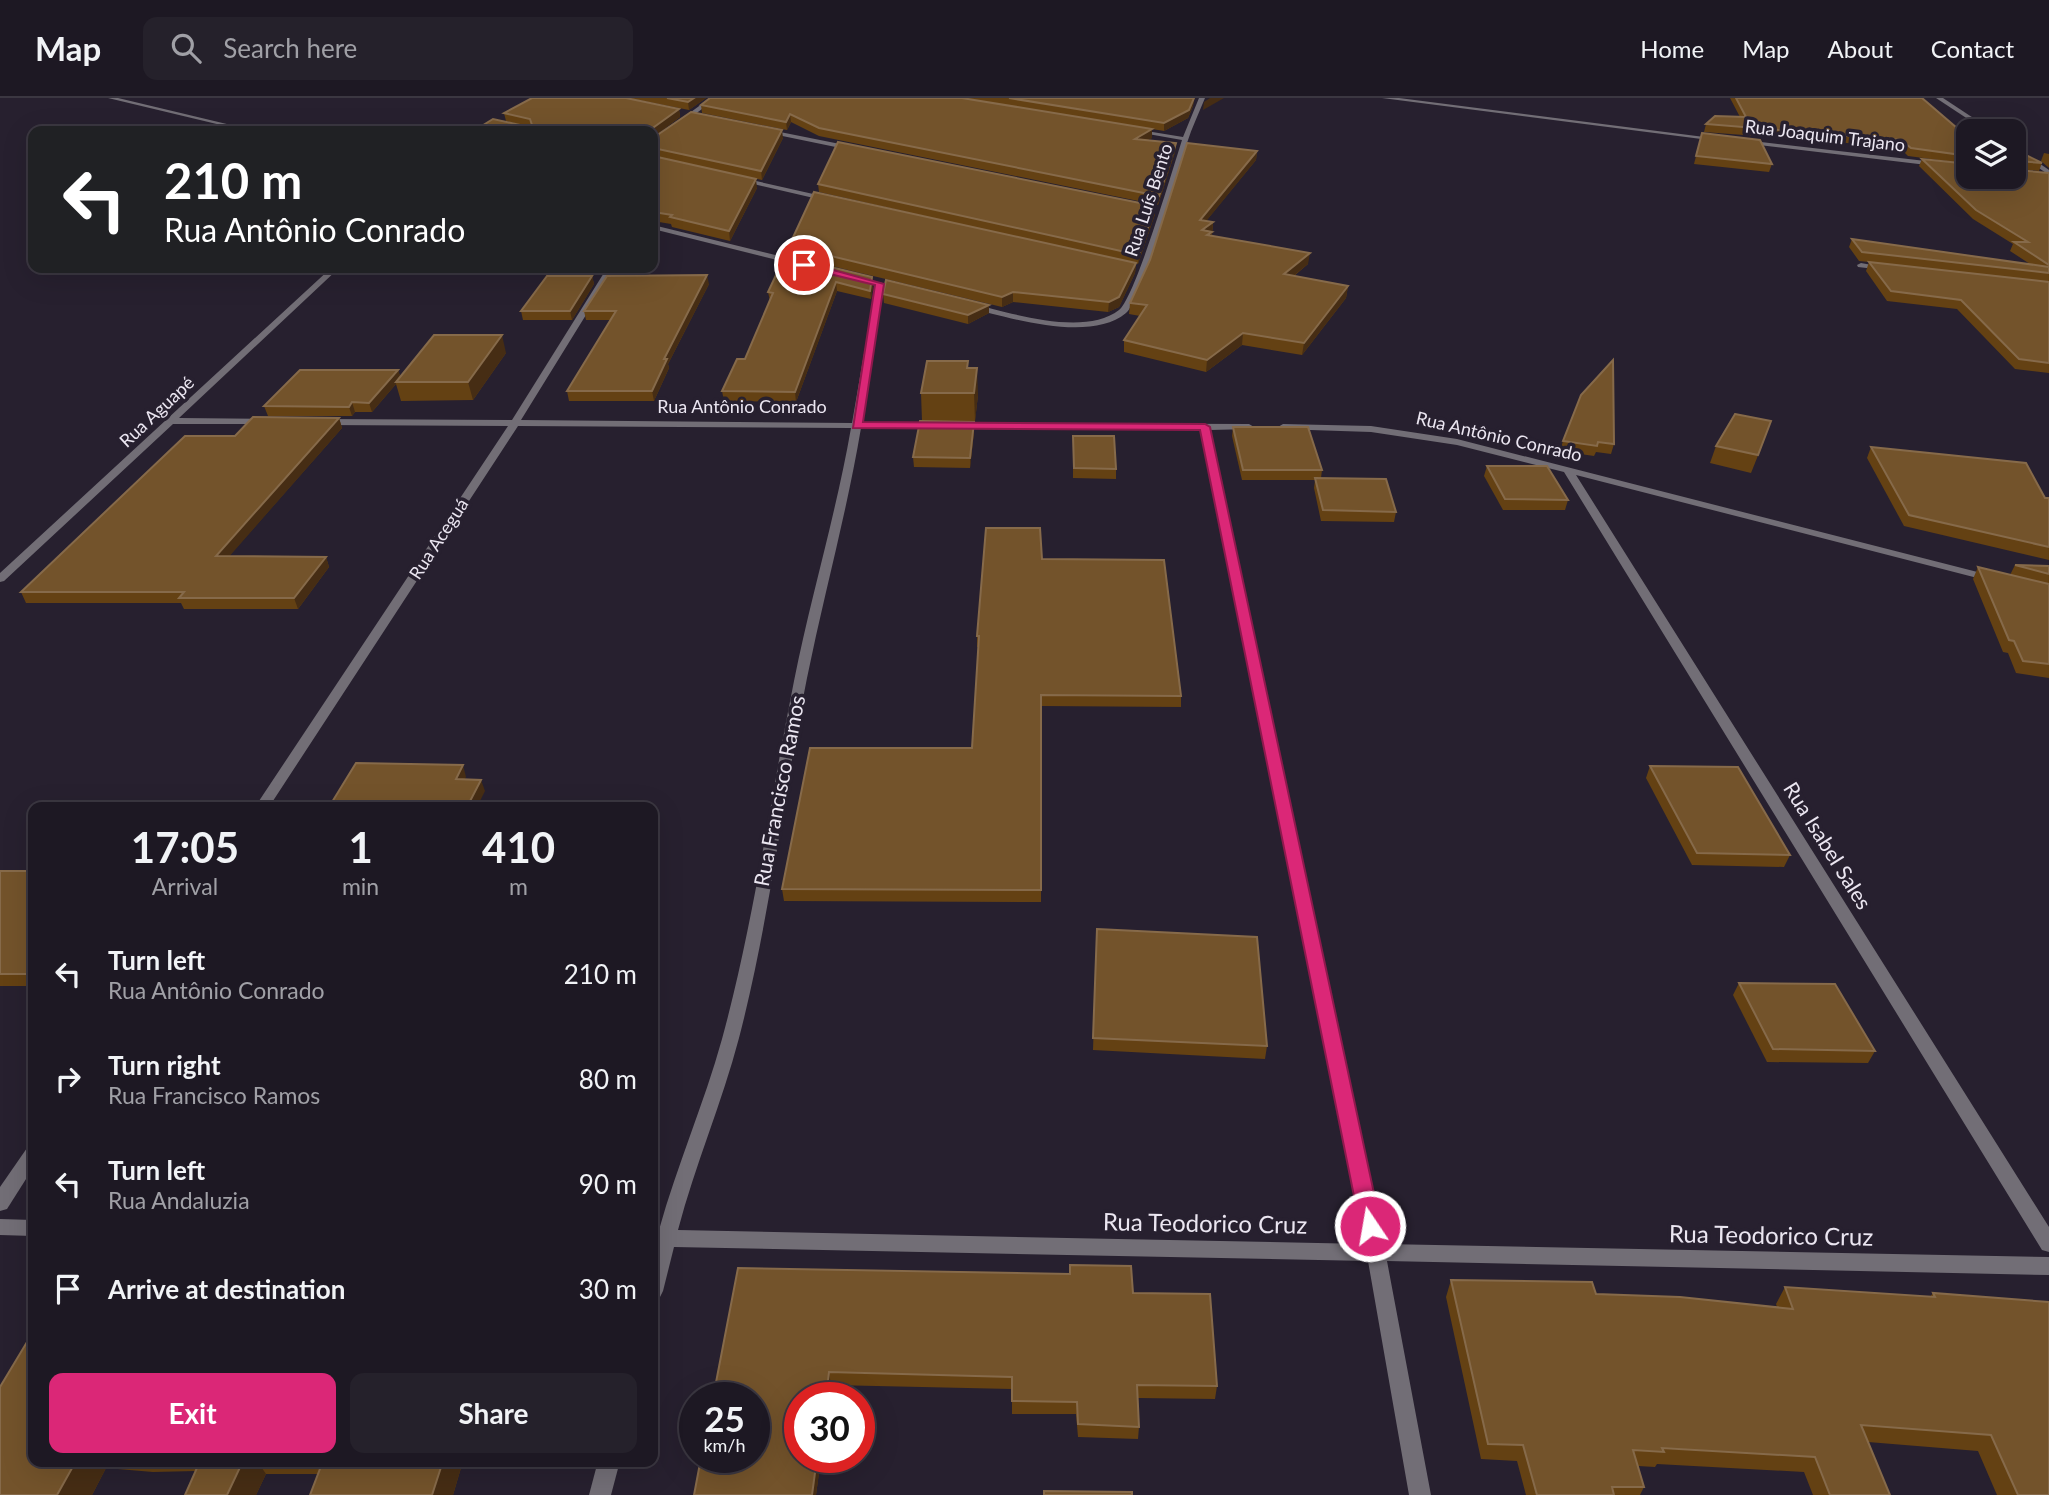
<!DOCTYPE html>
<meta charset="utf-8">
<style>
:root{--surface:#1d1823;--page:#25212b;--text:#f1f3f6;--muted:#a0a0a6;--line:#3b3741;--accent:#db2777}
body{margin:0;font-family:Lato,sans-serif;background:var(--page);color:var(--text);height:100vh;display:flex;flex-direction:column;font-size:26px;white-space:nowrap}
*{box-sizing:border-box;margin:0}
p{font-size:23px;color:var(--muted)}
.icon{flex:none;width:38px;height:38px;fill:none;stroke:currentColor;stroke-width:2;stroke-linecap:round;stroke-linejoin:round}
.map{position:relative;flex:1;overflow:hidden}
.details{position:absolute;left:28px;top:704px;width:630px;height:665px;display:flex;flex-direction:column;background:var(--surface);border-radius:14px;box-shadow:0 7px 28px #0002,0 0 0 2px var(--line)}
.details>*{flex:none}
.hud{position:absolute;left:28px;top:28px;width:630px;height:147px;border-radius:14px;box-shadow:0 7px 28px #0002,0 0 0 2px var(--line);background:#202124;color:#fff;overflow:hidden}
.tools{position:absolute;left:1956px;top:21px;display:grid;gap:14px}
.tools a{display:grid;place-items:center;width:70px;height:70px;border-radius:14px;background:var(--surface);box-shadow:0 7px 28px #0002,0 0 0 2px var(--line);font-size:35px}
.speed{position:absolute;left:679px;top:1284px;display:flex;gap:14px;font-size:35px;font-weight:700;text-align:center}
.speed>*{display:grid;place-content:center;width:91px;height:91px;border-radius:50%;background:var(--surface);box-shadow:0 7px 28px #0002,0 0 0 2px var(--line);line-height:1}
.speed small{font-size:18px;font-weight:400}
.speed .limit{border:10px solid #d22;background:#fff;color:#111}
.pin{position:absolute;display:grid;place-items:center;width:60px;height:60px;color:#fff;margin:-30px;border:4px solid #fff;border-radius:50%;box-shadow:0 2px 7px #0007}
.me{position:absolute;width:77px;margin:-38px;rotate:348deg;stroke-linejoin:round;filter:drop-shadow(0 0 5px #0008)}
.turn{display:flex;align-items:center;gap:24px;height:147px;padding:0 21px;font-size:32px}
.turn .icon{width:91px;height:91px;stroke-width:2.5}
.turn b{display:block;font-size:49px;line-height:60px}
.eta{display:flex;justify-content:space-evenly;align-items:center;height:119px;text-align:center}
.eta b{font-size:42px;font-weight:700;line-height:49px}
.button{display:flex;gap:14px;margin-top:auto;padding:14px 21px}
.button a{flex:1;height:80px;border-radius:14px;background:var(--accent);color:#fff;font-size:28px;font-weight:700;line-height:80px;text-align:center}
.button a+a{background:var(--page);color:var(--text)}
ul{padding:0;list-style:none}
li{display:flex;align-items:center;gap:21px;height:105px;padding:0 21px}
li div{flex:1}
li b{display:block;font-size:26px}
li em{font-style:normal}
header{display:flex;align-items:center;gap:42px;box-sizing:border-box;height:98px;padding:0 35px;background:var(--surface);border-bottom:2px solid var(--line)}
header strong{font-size:33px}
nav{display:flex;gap:38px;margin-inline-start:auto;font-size:24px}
.search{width:490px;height:63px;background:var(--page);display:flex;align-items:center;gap:18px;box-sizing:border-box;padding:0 24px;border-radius:14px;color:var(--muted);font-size:26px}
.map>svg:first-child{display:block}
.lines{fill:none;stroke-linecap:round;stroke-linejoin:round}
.street{fill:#726e76;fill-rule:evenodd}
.wall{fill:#644113}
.shaded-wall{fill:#462d14}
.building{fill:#73532b;stroke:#866a4a;stroke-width:2}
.route{fill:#db2777;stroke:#8e194d;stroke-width:2}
.labels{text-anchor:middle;stroke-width:7;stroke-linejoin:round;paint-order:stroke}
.far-street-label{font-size:18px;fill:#ebe6f1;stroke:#27202f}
.street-label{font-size:21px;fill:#ebe6f1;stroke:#27202f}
.near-street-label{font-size:24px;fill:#ebe6f1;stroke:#27202f}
</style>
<header>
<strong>Map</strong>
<div class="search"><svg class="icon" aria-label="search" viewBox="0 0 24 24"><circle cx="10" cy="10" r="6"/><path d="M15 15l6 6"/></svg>Search here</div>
<nav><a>Home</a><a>Map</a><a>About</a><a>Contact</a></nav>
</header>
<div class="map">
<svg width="2049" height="1397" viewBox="0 0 2049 1397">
<rect width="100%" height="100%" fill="#27202f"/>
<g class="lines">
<g class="street">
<polygon points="108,0 118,0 256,33 246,33"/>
<polygon points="710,0 717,0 653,47 653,42"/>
<path d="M1199,0H1205C1199,15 1192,29 1187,45C1170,95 1158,148 1136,196C1133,202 1131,211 1126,215C1090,245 1010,220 970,210V206H973C1011,215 1084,239 1119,212C1135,200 1173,70 1182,42L1131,33L1134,31L1183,39Z"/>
<polygon points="1382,0 1399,0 1720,41 1717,43"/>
<polygon points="1936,0 1943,0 1993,33 1986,33"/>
<polygon points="765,31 855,49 858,51 855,53 763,34"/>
<polygon points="1744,42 1969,68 1969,72 1742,45"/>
<polygon points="2014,48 2049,72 2049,77 2014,53"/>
<polygon points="738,79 831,100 834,102 831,104 736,82"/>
<polygon points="653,127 804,164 805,166 801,168 653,131"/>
<polygon points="1861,165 1888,170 1884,172 1858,169 1857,167"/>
<polygon points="331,170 339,170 179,320 269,321 274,324 272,326 173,326 4,483 0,484 0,475"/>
<path d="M607,170H615L521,322L852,325L876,186L880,184L884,186L862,325H937L942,328L937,331L861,330C847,414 824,496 807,580C783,699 770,821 739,940C722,1005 695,1067 678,1132L1365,1146L1201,332L957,331L952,328L957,325L1249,326L1254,329L1252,331L1210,332L1384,1146L2049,1159V1177L1387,1163L1431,1397H1409L1368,1163L674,1149L663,1193L660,1199L653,1202V1157L655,1148H653V1132H659C677,1067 704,1006 722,941C754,824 770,702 794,583C811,498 836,416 851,330L518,328L269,709H255L508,328L321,327L316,324L321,321L512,322Z"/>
<polygon points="1283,326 1371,328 1457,341 1997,479 1999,481 1993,484 1576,377 2049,1129 2049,1154 2042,1152 1564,374 1457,347 1371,334 1280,331 1278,329"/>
<polygon points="33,1048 33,1070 7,1111 0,1113 0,1089 27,1050"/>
<polygon points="0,1121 33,1122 33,1138 0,1137"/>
<polygon points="598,1363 620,1363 611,1397 589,1397"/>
</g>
</g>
<g class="wall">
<polygon points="532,0 626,0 679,11 680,19 653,39 653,33 459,33 470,28 480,29 493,21 522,27 506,23 504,15"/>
<polygon points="628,0 706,0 689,12"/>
<polygon points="710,0 1197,0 1194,0 1193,8 1188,20 1164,33 1152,31 1152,40 1147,42 1176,45 1175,54 1158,107 819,38 791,24 787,32 702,15 701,7"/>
<polygon points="1730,0 1922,0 1964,36 1969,37 1969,66 1908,58 1899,49 1704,34 1706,26 1740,19"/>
<polygon points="1702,35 1772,66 1769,74 1694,66"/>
<polygon points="653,40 783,40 762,82 656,59 757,90 730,143 672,129 671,126 653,123"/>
<polygon points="2014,51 2042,65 2039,73 2017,71 2017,72 2049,75 2049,275 2015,271 1957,211 1887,203 1866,173 1869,164 1859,163 1849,149 1852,141 2030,166 2010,153 2013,146 1973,121 1919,68 1922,61 1969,79"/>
<polygon points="1257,53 1256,62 1206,123 1213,124 1212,138 1308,166 1294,178 1348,188 1346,200 1302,257 1242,247 1206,274 1124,254 1124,242 1140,218 1129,216 1130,205"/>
<polygon points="2044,55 2049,56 2049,70 2041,63"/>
<polygon points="818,86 1155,108 1155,116 1138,166 1136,165 1135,175 1119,209 1108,214 1013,204 1002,209 790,158 789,148 1123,163 819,94"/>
<polygon points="225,170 316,170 307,177 234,176 233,174 227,174"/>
<polygon points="592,178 594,186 572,222 523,222 521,213"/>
<polygon points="872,179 873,188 871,201 837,193 796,304 724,303 722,293 745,261 770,203 768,194"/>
<polygon points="709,186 668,266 669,270 654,303 569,303 567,293 610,222 586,222 584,213"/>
<polygon points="883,196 989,207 989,215 968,226 884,205"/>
<polygon points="506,255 473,302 401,303 396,286 372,314 355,314 352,318 268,318 264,308 398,272 400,278"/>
<polygon points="968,263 968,270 978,297 975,323 922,323 921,295"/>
<polygon points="1581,297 1614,346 1611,356 1596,354 1594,358 1560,353 1563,343"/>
<polygon points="339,320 342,330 229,458 326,459 329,469 298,511 184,511 181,505 26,505 21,494 235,338"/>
<polygon points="1233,329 1322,372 1321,380 1396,414 1394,424 1321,423 1314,390 1315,382 1242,382 1232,338"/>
<polygon points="974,334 970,370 914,369 913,359"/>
<polygon points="1073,338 1116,371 1116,381 1073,380"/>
<polygon points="1765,340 1751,375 1710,365 1716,348"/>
<polygon points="1871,349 2049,400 2049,462 1904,428 1867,360"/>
<polygon points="1487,368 1568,402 1565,412 1503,412 1484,378"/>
<polygon points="1042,461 1181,598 1181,609 1041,608 1041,804 784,803 782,791 972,650 979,549 977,549 977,538"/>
<polygon points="2049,464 2049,580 2016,575 2008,555 2003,554 1973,481 1978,469 2010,477 2015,467 2049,468"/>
<polygon points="1650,668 1790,757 1784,769 1692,767 1646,680"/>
<rect x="0" y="773" width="33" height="115"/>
<polygon points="1097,831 1267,948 1265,961 1093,952"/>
<polygon points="1739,885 1875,953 1868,965 1767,964 1733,897"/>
<polygon points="1070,1167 1133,1195 1217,1288 1215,1301 1138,1300 1139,1329 1138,1341 1078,1339 1076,1316 1012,1316 1012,1291 831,1287 800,1360 821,1360 816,1397 694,1397 754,1300 1069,1176"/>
<polygon points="1451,1182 1596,1196 1777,1209 1776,1206 1785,1189 1930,1199 1933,1195 2049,1397 1997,1397 1978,1353 1868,1344 1890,1397 1813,1397 1804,1374 1657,1366 1655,1369 1638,1368 1644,1389 1640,1397 1526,1397 1517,1363 1481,1361 1446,1199"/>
<polygon points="33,1363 463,1363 453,1397 318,1376 266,1376 256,1397 185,1397 196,1373 153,1374 106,1370 92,1397 0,1397"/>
</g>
<g class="shaded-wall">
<polygon points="694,0 706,0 689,12 688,4"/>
<polygon points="1194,0 1193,8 1188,20 1164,33 1164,25"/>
<polygon points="1210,0 1224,0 1203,12 1204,4"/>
<polygon points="679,11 680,19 653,39 653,33 650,33 650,32"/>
<polygon points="790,16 791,24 787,32 786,24"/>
<polygon points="1152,31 1152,40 1134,49 1135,41"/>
<polygon points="782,32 783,40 762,82 761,73"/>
<polygon points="1176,45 1175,54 1158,107 1159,98"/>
<polygon points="1257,53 1256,62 1199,132 1200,122"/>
<polygon points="756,81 757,90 730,143 729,133"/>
<polygon points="1155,108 1155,116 1138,166 1139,157"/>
<polygon points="1213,124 1211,144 1202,132"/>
<polygon points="1310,155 1308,166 1282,187 1284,176"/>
<polygon points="1136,165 1135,175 1119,209 1108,214 1109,204"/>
<polygon points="305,170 316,170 307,177"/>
<polygon points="707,177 709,186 668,266 669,270 654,303 652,293 664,261"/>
<polygon points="592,178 594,186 572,222 570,213"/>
<polygon points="872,179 873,188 871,201 870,193"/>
<polygon points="836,184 837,193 796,304 795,294"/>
<polygon points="1348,188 1346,200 1302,257 1304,245"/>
<polygon points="1013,194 1013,204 1002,209 1002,199"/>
<polygon points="989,207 989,215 968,226 968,217"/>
<polygon points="1243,235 1242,247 1206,274 1207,262"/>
<polygon points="502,237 506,255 473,302 468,284"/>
<polygon points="977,270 978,297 975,323 974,295"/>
<polygon points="398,272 401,281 396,284 396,286 372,314 369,305"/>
<polygon points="352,304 355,314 352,318 349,309"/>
<polygon points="339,320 342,330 220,469 216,458"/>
<polygon points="974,324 974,334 970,370 970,360"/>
<polygon points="326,459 329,469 298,511 294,500"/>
<polygon points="463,667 466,679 459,693 456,681"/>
<polygon points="481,682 485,693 477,709 467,709"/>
<polygon points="829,1274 831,1287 830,1300 826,1300"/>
<polygon points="817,1360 821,1360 816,1397 812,1397"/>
<polygon points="76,1363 100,1363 106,1370 92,1397 57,1397"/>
<polygon points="243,1363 257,1363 266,1376 256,1397 227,1397"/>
<polygon points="443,1363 463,1363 453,1397 432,1397"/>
</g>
<g class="building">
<polygon points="532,0 626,0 679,11 650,32 650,33 459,33 470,28 480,29 493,21 520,27 532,27 530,21 504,15"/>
<polygon points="667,0 694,0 688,4"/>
<polygon points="710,0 962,0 1152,31 1135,41 1176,45 1159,98 819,30 790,16 786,24 701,7"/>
<polygon points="1009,0 1194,0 1189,12 1164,25"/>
<polygon points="1736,0 1922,0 1964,36 1969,37 1969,58 1911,50 1901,42 1706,26 1715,18 1746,19"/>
<polygon points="691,14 782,32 761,73 653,50 653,40"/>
<polygon points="1702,35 1760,42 1772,66 1696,58"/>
<polygon points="838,44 1155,108 1139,157 818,86"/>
<polygon points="1187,45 1257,53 1200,122 1213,124 1202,132 1212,134 1207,137 1310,155 1284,176 1348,188 1304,245 1243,235 1207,262 1124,242 1147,207 1130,205 1150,162"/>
<polygon points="2014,51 2042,65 2017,63 2015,65 2017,72 2049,75 2049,167 2014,144 2028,144 1976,112 1922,61 1969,66 1969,79 2014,79"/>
<polygon points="653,58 756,81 729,133 670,119 672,117 653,114"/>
<polygon points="814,94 1136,165 1119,199 1109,204 1013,194 1002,199 789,148"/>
<polygon points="1852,141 2049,169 2049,175 1862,154"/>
<polygon points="785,158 872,179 870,193 836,184 795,294 722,293 737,261 745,261 773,195 768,194"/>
<polygon points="1869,164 2049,184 2049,265 2019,261 1961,202 1891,193"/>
<polygon points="707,177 664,261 667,261 652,293 567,293 616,213 584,213 607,178"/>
<polygon points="547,178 592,178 570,213 521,213"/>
<polygon points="886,182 989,207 968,217 883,196"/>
<polygon points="434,237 502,237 468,284 396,284"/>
<polygon points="1613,262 1614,346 1598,344 1597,348 1563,343 1581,297"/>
<polygon points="927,263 968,263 967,270 977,270 974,295 921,295"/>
<polygon points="300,272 398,272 369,305 352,304 349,309 264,308"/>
<polygon points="1735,316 1771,323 1758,357 1716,348"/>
<polygon points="253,319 339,320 216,458 326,459 294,500 179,500 184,494 21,494 185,338 235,338"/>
<polygon points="920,323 974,324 970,360 913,359"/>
<polygon points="1233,329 1308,329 1322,372 1243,372"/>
<polygon points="1073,338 1114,338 1116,371 1074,370"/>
<polygon points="1871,349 2026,365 2045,400 2049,400 2049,449 1909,417"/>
<polygon points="1487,368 1547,368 1568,402 1505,401"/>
<polygon points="1315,380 1386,381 1396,414 1323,412"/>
<polygon points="986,430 1040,430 1042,461 1164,462 1181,598 1041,597 1041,792 782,791 810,650 972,650 979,538 977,538"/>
<polygon points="2015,467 2049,468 2049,476"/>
<polygon points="1978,469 2049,486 2049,566 2023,563 2014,543 2009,542"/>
<polygon points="356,665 463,667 456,681 481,682 467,709 329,709"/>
<polygon points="1650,668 1738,669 1790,757 1697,755"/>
<rect x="0" y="773" width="33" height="103"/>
<polygon points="1097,831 1257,839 1267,948 1093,940"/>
<polygon points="1739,885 1835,886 1875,953 1773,951"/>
<polygon points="1070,1167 1131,1168 1133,1195 1210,1196 1217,1288 1137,1287 1139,1329 1078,1326 1077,1304 1012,1303 1012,1279 829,1274 826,1300 800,1300 800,1360 817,1360 812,1397 694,1397 701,1360 754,1360 754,1300 713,1300 738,1170 1070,1176"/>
<polygon points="1451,1182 1592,1184 1596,1196 1680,1199 1793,1211 1785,1189 1935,1199 1933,1195 2049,1204 2049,1397 2018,1397 1991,1337 1861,1327 1890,1397 1830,1397 1815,1359 1662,1350 1664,1354 1633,1352 1644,1389 1612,1389 1614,1397 1537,1397 1523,1347 1488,1346"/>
<polygon points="33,1234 33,1363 76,1363 57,1397 0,1397 0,1289"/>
<polygon points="200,1363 243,1363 227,1397 185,1397"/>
<polygon points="323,1363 443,1363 432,1397 310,1397"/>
<polygon points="1044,1393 1132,1394 1132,1397 1044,1397"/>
</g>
<polygon class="route" points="804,164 884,186 863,324 1205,326 1210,329 1381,1128 1378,1134 1370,1137 1363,1134 1360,1128 1200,332 853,330 875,187 801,169"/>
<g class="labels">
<g class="far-street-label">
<text transform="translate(1825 38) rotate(7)" y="6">Rua Joaquim Trajano</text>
<text transform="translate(1149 102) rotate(-72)" y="6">Rua Luís Bento</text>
<text x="742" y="315">Rua Antônio Conrado</text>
<text transform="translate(157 314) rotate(-43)" y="6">Rua Aguapé</text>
<text transform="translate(1499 339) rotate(13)" y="6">Rua Antônio Conrado</text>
<text transform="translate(439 441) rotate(-57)" y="6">Rua Aceguá</text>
</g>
<g class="street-label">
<text transform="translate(780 693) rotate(-79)" y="7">Rua Francisco Ramos</text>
<text transform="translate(1827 748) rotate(58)" y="7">Rua Isabel Sales</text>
</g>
<g class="near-street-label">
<text transform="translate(1205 1126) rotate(1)" y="8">Rua Teodorico Cruz</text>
<text transform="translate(1771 1138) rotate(1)" y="8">Rua Teodorico Cruz</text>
</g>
</g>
</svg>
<div class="tools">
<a><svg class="icon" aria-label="layers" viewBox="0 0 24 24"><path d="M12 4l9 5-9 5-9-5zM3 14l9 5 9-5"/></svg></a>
</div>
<div class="speed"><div>25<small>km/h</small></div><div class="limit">30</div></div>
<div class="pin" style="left:804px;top:167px;background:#d93025"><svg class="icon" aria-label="arrive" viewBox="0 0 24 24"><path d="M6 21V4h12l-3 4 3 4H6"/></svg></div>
<svg class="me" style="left:1370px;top:1128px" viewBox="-20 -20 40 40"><circle r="17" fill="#db2777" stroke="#fff" stroke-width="3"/><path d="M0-11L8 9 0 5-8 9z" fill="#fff"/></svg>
<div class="hud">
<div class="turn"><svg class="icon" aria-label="left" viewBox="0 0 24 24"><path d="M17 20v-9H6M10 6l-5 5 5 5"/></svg><div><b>210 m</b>Rua Antônio Conrado</div></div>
</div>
<section class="details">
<div class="eta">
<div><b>17:05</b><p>Arrival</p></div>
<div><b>1</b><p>min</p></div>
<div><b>410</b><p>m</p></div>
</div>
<ul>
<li><svg class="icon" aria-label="left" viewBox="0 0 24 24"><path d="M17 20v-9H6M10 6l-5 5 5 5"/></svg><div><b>Turn left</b><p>Rua Antônio Conrado</p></div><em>210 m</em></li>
<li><svg class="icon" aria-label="right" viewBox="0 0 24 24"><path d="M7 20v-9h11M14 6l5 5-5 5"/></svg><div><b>Turn right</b><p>Rua Francisco Ramos</p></div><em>80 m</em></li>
<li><svg class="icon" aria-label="left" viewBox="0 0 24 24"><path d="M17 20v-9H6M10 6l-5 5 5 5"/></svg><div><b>Turn left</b><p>Rua Andaluzia</p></div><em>90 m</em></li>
<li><svg class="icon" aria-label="arrive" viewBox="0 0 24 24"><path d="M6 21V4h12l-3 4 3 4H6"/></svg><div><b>Arrive at destination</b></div><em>30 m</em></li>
</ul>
<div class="button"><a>Exit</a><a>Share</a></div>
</section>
</div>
